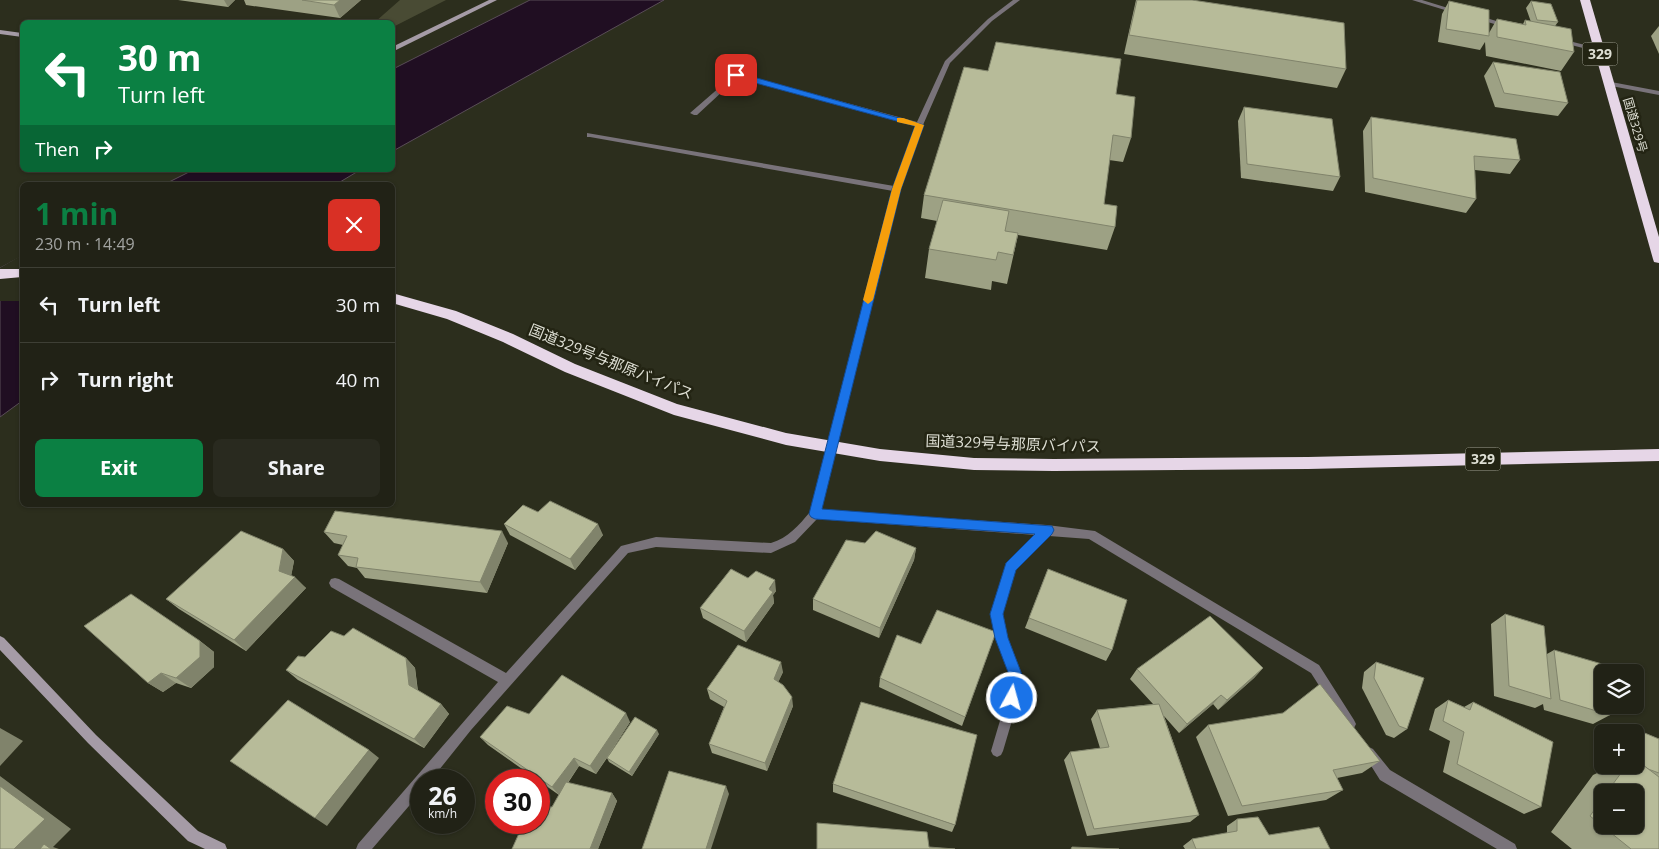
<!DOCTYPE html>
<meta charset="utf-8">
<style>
:root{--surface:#212216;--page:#292a1f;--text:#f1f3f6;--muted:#a2a4a1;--line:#3e3f35;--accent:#0b8043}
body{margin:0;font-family:"Open Sans","Noto Sans JP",sans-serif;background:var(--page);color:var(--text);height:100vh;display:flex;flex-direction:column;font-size:19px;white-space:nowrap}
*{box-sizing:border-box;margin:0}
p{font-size:16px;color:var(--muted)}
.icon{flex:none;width:28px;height:28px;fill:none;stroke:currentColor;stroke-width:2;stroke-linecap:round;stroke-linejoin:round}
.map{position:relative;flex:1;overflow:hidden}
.details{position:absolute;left:20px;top:182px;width:375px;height:325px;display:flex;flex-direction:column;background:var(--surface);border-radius:8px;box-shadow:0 1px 4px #0004,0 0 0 1px var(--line)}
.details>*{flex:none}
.hud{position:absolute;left:20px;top:20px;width:375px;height:152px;border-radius:8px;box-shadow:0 1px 4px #0004,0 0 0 1px var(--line);background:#0b8043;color:#fff;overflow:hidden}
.tools{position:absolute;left:1594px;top:664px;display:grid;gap:10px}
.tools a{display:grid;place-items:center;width:50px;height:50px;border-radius:8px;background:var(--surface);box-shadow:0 1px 4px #0004,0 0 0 1px var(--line);font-size:25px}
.speed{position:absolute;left:410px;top:769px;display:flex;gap:10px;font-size:25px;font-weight:700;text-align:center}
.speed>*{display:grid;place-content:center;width:65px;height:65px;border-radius:50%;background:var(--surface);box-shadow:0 1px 4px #0004,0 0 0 1px var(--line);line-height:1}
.speed small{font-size:12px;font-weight:400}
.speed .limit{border:8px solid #d22;background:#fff;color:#111}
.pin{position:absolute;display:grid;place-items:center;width:42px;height:42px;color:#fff;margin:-21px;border-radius:10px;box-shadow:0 2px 8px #0006}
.me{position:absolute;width:55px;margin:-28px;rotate:7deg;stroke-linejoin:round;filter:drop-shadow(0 0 4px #0008)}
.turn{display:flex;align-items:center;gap:18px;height:105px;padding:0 15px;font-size:22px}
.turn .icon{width:65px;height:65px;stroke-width:2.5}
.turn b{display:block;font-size:35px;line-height:42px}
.then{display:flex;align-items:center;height:48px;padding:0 15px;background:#0003;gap:10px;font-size:19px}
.round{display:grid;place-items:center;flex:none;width:52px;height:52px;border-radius:8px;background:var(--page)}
.summary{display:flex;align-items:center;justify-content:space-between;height:85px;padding:0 15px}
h1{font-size:30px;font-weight:700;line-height:38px;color:var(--accent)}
.cta{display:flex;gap:10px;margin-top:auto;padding:10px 15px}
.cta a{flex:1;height:58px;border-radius:8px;background:var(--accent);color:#fff;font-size:20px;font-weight:700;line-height:58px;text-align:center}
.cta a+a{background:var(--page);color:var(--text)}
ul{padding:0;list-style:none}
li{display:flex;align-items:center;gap:15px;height:75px;padding:0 15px;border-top:1px solid var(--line)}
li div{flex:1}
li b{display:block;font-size:19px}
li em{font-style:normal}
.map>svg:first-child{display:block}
.green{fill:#494b34}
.water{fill:#200e22;stroke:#594d57}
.pier{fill:#2c2e1d}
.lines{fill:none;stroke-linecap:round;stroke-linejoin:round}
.street{fill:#79737a;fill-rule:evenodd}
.secondary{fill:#a59ba6;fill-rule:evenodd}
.highway{fill:#e6d6e7;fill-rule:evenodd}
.wall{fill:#9da184;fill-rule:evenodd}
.shaded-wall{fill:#80836b}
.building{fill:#b7bb99;stroke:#80836b}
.route{fill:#1a73e8;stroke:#114b97}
.slow{fill:#f59e0b}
.labels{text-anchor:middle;stroke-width:5;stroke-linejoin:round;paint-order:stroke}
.far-street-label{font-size:12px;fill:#dedfd4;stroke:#232413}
.shield{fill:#232413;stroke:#a6a79a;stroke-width:1}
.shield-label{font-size:14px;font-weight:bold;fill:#dedfd4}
.street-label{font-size:15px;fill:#dedfd4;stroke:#232413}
</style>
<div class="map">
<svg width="1659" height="849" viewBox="0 0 1659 849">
<rect width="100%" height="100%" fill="#2c2e1d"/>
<polygon class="green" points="400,0 446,0 393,27 392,22 375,22"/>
<g class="water">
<polygon points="530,0 664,0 393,151 393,69"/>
<polygon points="193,170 360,170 335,185 163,185"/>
<polygon points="22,256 22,401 0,417 0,268"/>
</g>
<polygon class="pier" points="22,255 22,301 0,301 0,268"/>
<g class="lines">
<g class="street">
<path d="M1013,0H1020L992,21L950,63L923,125L901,189L821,510L1047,525L1095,531L1319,665L1354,720L1356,724L1354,728L1350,730L1346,728L1311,673L1089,539L1049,536L1015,570L1003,614L1008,638L1024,680L1003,751L1001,755L997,757L993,755L991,751L1012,680L996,638L991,614L1006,563L1035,535L817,519L795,542L771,553L656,547L628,553L471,730L431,780H421V792L372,849H356L358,844L498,682L331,587L329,583L331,579L335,578L339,579L506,673L621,546L656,537L771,543C788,538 799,525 810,512L893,191L590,137H587V133L894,186L915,126L737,78L697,115H694L690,113L736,73L917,122L945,61L988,19Z"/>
<polygon points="1412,0 1422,0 1461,12 1458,14"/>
<polygon points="1476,15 1510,25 1511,26 1508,28 1474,18 1474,16"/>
<polygon points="1561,39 1601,49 1602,50 1599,52 1559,42 1559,40"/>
<polygon points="1606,81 1659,91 1659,95 1606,85"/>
<polygon points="1369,747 1373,749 1390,770 1515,844 1517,849 1497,849 1380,780 1363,753 1365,749"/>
</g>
<g class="secondary">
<polygon points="489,0 497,0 392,52 392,47"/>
<polygon points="0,30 22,33 22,37 0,34"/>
<polygon points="0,636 4,638 96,735 198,831 225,844 227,849 205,849 188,841 88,743 0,650"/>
</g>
<g class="highway">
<polygon points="1580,0 1590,0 1659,237 1659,263 1654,262 1653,259"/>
<polygon points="0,269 22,269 22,277 0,279"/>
<polygon points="392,293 456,311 513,334 575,364 677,404 786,433 880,449 974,458 1054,459 1308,457 1659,449 1659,461 1308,469 1054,471 974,470 880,461 786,445 674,415 565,372 503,342 447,319 392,303"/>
</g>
</g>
<g class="wall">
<polygon points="178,0 235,0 228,7"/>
<polygon points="244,0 361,0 340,18 246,5"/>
<polygon points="1136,0 1192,0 1346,69 1337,88 1124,54"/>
<polygon points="1449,1 1489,33 1497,19 1523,24 1525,20 1531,22 1526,8 1531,1 1558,22 1555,26 1574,52 1561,71 1486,56 1485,42 1480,50 1438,42 1442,14"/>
<polygon points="1659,26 1659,54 1651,36"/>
<polygon points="1493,62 1568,103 1558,116 1495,107 1484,76"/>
<polygon points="988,71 1116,94 1131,138 1123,162 1109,160 1104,204 1115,227 1107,250 1018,235 1007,284 992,281 991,290 925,278 929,249 937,221 921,218 924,195"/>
<polygon points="1244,107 1340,177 1333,191 1241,178 1238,121"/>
<polygon points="1371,117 1520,160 1510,174 1475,170 1476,199 1466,213 1365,192 1363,131"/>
<polygon points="538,512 603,535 575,570 510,535 504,524"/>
<polygon points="324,532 508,543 487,593 365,578 357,568 348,566 338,555 343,545 334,543"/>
<polygon points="865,543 916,548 914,560 879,638 813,610 813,599"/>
<polygon points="283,549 294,561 291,576 306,588 246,651 179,609 166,599"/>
<polygon points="1048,569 1112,650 1106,661 1025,628"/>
<polygon points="748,578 776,591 773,595 774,603 746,642 703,618 700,608"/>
<polygon points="1505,614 1547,654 1554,650 1610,715 1593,724 1544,710 1543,704 1535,708 1494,696 1491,624"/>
<polygon points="996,632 962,726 879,687 880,678 921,644"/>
<polygon points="200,641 214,652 214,667 191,688 176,683 163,692 148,683"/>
<polygon points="305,657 406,658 415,668 418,691 441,704 449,714 424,748 298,680 286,670"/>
<polygon points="1376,662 1407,729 1394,738 1386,735 1362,688 1364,672"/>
<polygon points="1263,668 1254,678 1218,710 1213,704 1179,733 1164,716 1199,815 1190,822 1087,836 1064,760 1070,752 1100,748 1091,719 1097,710 1153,704 1130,679 1137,669"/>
<polygon points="783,672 778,682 793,706 767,771 712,753 709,744 724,707 710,699 707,689"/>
<polygon points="1448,700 1464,707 1473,702 1541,807 1524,814 1443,772 1450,741 1429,730 1435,709"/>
<polygon points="529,714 630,722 609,755 659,734 632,776 609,762 607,758 596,774 579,766 568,783 612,793 617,801 598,849 512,849 552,807 559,795 488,745 480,737"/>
<path d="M1623,724L1659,739V849H1572L1551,832L1593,775L1614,765H1635V732H1614V729ZM1602,792H1635L1602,825Z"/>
<polygon points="1208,725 1380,761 1362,773 1337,778 1343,790 1326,800 1228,816 1196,737"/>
<polygon points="833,784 955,825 952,832 833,792"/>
<polygon points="1237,819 1269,835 1330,849 1185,849 1183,846 1192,839 1227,833 1227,826"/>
</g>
<g class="shaded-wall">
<polygon points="224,0 235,0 228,7"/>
<polygon points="340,0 361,0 340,18 334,5"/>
<polygon points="598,524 603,535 575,570 570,559"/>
<polygon points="502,531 508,543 487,593 480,582"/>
<polygon points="916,548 914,560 879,638 880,628"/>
<polygon points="283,549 294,561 290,582 279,571"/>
<polygon points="295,577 306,588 246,651 234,640"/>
<polygon points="775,580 776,591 773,595 774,603 746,642 744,631"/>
<polygon points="200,641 214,652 214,667 191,688 176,678"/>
<polygon points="406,658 415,668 418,695 409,685"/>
<polygon points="781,662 783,672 775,689 774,679"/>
<polygon points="1263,668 1254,678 1218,710 1227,700"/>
<polygon points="161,673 176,683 163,692 148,683"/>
<polygon points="1221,695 1213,704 1179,733 1187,724"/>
<polygon points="792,697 793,706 767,771 765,763"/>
<polygon points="441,704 449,714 424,748 414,739"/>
<polygon points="626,713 630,722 596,774 590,766"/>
<polygon points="0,728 23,741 0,766"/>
<polygon points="657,730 659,734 632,776 629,772"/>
<polygon points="369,750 379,758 327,826 315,818"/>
<polygon points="574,758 579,766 559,795 552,787"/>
<polygon points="0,776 71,829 53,847 59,849 14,849 0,786"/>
<polygon points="726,786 729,794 711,849 706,849"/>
<polygon points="612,793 617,801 598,849 590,849"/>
</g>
<g class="building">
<polygon points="302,0 340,0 334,5"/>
<polygon points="1137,0 1192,0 1344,23 1346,69 1129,35"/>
<polygon points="1449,1 1489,10 1489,36 1446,29"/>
<polygon points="1531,1 1551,4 1558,22 1537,20"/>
<polygon points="1497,19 1526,25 1525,20 1571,29 1574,52 1497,37"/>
<polygon points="996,42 1121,59 1116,94 1135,97 1131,138 1113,135 1104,204 1117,206 1115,227 924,195 964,67 988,71"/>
<polygon points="1493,62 1560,72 1568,103 1504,93"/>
<polygon points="1244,107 1332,119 1340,177 1247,164"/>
<polygon points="1371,117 1516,139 1520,160 1474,156 1476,199 1373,178"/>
<polygon points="943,200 1009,211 1005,231 1018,233 1013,255 998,252 996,260 929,249"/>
<polygon points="550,501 598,524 570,559 504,524 523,505 538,512"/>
<polygon points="335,511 502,531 480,582 356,567 358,558 338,555 347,536 324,532"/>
<polygon points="241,531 283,549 279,571 295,577 234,640 166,599"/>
<polygon points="876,531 916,548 880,628 813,599 846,540 865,543"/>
<polygon points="731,569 748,578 756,571 775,580 769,589 773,592 744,631 700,608"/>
<polygon points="1048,569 1127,600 1112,650 1029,618"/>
<polygon points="131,594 200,641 200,657 176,678 161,673 148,683 84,626"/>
<polygon points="937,610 996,632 965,717 880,678 897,635 921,644"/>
<polygon points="1505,614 1544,626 1551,699 1509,686"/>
<polygon points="1210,616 1263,668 1227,700 1221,695 1187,724 1137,669"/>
<polygon points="353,628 406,658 409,685 441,704 414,739 286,670 298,656 305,657 331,631 344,636"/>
<polygon points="738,645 781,662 774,679 783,685 792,697 765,763 709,744 727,701 707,689"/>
<polygon points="1554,650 1602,664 1604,672 1602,672 1602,705 1609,705 1610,715 1560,700"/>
<polygon points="1376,662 1424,678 1407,729 1399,726 1374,678"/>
<polygon points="562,675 626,713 590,766 574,758 552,787 480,737 507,706 529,714"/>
<polygon points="1320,684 1380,761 1333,770 1343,790 1242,806 1208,725 1283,713"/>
<polygon points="288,700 369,750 315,818 230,761"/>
<polygon points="1448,700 1470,710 1473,702 1553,742 1541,807 1457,764 1464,732 1443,721"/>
<polygon points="861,702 977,735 955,825 833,784"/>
<polygon points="1159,704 1199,815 1094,829 1070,752 1109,747 1097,710"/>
<polygon points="635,717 657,730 629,772 607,758"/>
<polygon points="1623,724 1659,739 1659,773 1648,769 1635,759 1635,732 1623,732"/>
<polygon points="1635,759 1659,777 1659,849 1631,849 1590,816 1602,799 1602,825 1635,825 1635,792 1607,792 1627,765 1635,765"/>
<polygon points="669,771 726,786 706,849 642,849"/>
<polygon points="566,782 612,793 590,849 512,849 524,822 539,822 539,805 552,807"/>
<polygon points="0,786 45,819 14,849 0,849"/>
<polygon points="1258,817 1269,835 1319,827 1330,849 1196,849 1192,839 1237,831 1237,819"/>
<polygon points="817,823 927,832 929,847 955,849 817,849"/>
<polygon points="44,844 51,849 40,849"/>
<polygon points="1072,847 1119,849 1071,849"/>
</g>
<polygon class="route" points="733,73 739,73 924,125 901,189 822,509 1052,526 1054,530 1052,534 1016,570 1003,614 1008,638 1024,680 1017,703 1012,705 1007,703 1005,698 1011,680 995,638 990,614 1006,563 1035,534 815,519 811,517 809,514 892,189 915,126 733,77"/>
<polygon class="slow" points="897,118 903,118 924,125 901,189 873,300 868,304 863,300 892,189 915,126 897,122"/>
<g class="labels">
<g class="far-street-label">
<text transform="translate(1635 125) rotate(74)" y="4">国道329号</text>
</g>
<g class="shield">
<rect x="1582.5" y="42.5" width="35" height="23" rx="4"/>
<rect x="1465.5" y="447.5" width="35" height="23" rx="4"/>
</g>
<g class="shield-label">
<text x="1600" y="59">329</text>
<text x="1483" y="464">329</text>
</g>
<g class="street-label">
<text transform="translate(611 362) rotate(22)" y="5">国道329号与那原バイパス</text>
<text transform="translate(1013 444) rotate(2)" y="5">国道329号与那原バイパス</text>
</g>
</g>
</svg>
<div class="tools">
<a><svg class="icon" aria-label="layers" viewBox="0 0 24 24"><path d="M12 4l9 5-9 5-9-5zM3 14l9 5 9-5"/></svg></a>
<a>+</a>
<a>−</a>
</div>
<div class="speed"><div>26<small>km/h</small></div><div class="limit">30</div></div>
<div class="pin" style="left:736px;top:75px;background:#d93025"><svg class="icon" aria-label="arrive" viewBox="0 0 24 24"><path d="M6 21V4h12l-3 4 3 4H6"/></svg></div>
<svg class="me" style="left:1012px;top:698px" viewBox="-20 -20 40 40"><circle r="17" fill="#1a73e8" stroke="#fff" stroke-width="3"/><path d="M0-11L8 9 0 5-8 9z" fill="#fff"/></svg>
<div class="hud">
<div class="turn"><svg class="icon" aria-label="left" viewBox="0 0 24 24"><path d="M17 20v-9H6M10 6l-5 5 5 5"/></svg><div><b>30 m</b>Turn left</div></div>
<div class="then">Then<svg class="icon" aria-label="right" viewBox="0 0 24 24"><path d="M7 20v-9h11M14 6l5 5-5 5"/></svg></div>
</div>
<section class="details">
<div class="summary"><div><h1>1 min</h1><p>230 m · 14:49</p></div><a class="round" style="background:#d93025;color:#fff"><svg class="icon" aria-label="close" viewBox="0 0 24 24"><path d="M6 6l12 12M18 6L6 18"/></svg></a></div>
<ul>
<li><svg class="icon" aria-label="left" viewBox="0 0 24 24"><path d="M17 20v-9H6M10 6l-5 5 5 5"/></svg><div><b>Turn left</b></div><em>30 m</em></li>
<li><svg class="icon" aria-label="right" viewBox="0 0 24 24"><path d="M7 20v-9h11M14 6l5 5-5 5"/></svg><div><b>Turn right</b></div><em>40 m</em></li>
</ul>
<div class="cta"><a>Exit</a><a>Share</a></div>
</section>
</div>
